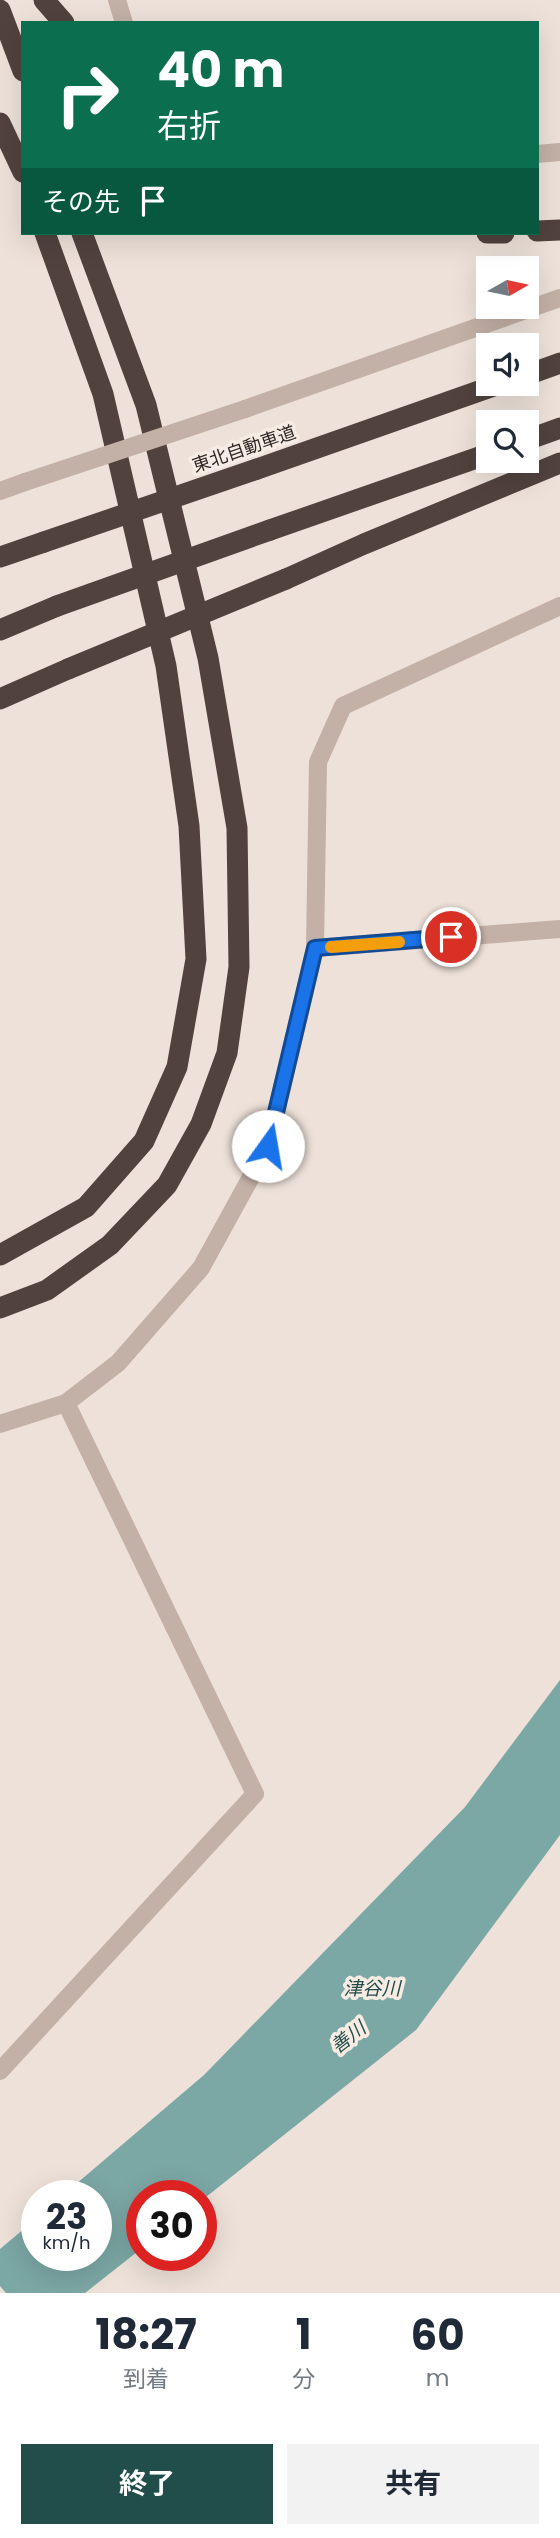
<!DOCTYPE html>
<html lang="ja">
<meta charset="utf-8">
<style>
:root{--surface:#fff;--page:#f2f2f3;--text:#1f2937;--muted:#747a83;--accent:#214d4b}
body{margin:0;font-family:Poppins,"Noto Sans JP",sans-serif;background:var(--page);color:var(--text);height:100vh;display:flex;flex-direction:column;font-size:26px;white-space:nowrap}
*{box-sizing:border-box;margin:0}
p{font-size:23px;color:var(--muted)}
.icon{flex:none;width:38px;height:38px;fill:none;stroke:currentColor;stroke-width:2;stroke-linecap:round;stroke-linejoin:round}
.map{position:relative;height:2293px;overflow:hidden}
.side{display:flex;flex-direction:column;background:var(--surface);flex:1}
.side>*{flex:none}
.banner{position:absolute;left:21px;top:21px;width:518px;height:214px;border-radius:0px;box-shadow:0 7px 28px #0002;background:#0b6e4f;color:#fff;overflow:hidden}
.needle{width:46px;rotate:81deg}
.buttons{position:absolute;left:476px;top:256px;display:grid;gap:14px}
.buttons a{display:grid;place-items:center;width:63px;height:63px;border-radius:0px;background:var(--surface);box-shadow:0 7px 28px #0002;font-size:35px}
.speed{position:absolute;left:21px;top:2180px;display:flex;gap:14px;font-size:35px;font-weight:700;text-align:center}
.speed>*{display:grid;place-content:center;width:91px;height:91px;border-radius:50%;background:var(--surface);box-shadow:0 7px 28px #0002;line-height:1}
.speed small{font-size:18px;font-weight:400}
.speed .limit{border:10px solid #d22;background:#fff;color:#111}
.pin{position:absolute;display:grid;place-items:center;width:60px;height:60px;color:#fff;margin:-30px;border:4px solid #fff;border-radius:50%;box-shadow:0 2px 7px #0007}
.me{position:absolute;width:77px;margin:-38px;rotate:13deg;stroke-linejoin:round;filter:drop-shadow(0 0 5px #0008)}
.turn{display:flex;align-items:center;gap:24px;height:147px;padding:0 21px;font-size:32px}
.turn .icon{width:91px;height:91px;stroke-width:2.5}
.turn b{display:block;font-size:49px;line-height:60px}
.then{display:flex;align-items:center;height:66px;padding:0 21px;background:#0003;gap:14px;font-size:26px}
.eta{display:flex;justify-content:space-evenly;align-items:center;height:119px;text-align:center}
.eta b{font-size:42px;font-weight:700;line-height:49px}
.button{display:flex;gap:14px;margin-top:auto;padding:14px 21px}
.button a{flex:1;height:80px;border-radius:0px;background:var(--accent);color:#fff;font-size:28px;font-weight:700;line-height:80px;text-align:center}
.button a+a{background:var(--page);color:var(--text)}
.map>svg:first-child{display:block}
.water{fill:#7ba7a4}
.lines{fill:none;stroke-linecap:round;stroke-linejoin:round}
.service{stroke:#c3b0a6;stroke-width:18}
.minor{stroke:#c3b0a6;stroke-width:18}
.motorway{stroke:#51423e;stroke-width:21}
.service-bridge{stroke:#c3b0a6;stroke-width:18}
.motorway-bridge{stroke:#51423e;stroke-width:21}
.route-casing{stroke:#114b97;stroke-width:18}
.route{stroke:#1a73e8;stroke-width:12}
.slow{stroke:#f59e0b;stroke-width:12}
.labels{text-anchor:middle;stroke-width:7;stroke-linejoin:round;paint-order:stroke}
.street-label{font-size:18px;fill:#312826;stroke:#f6ece4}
.water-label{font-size:19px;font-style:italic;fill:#214d4b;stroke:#f6ece4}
</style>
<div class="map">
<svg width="560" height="2293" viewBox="0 0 560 2293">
<rect width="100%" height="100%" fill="#ede1d9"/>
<polygon class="water" points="560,1680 560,1835 416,2030 201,2201 201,2196 142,2196 142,2248 85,2293 6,2293 0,2286 0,2249 37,2218 37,2256 96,2256 96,2196 62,2196 204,2075 465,1807"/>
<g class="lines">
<g class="service">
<polyline points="245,409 560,298"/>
<polyline points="0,491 25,482"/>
</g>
<g class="minor">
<polyline points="117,0 124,23"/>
<polyline points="537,154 560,152"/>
<polyline points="315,948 560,929"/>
<polyline points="0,1424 66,1403 118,1363 201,1268 268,1146 315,948 318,762 343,706 560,606"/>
<polyline points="0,2071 255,1794 66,1403"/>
</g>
<g class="motorway">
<polyline points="44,0 64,23"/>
<polyline points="0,10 23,71"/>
<polyline points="0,123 23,172"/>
<polyline points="537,231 560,230"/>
<polyline points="487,233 504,233"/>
<polyline points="527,375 560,363"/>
<polyline points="527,440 560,428"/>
<polyline points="257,469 502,383"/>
<polyline points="270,530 488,454"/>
<polyline points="0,557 44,542"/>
<polyline points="286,579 364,544 560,463"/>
<polyline points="0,630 57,606"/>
<polyline points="0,699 68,669"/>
<polyline points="0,1255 86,1207 144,1141 177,1067 196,959 189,826 166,666 103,394 45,233"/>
<polyline points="0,1308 47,1290 110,1245 167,1185 201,1124 227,1053 239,967 237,828 208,658 146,405 82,233"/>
</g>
<polyline class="service-bridge" points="25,482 245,409"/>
<g class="motorway-bridge">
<polyline points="44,542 257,469"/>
<polyline points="57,606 270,530"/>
<polyline points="68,669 286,579"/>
</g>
</g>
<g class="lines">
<defs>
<polyline id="route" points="268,1146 315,948 451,937"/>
</defs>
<use href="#route" class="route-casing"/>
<use href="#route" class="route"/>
<polyline class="slow" points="331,947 399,942"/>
</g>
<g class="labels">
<g class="street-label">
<text transform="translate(244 449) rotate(-19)" y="6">東北自動車道</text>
</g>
<g class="water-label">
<text x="372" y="1995">津谷川</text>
<text transform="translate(348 2037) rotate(-38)" y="7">善川</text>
</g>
</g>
</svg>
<div class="buttons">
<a><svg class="needle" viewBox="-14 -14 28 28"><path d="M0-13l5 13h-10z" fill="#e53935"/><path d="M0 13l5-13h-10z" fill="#747a83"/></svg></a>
<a><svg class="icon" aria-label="sound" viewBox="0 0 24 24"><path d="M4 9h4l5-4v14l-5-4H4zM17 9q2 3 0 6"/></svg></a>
<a><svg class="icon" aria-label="search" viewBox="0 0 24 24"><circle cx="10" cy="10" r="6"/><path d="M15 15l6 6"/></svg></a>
</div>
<div class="speed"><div>23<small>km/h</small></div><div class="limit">30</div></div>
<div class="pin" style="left:451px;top:937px;background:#d93025"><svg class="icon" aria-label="arrive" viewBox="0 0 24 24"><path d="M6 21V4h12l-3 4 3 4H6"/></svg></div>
<svg class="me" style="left:268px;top:1146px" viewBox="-20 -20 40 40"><circle r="19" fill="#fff"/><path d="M0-13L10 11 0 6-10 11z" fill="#1a73e8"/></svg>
<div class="banner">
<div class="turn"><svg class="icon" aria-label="right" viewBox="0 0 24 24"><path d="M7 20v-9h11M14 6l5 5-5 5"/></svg><div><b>40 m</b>右折</div></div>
<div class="then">その先<svg class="icon" aria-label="arrive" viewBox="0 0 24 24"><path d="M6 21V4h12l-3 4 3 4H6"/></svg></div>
</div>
</div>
<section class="side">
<div class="eta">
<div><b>18:27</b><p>到着</p></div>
<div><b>1</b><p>分</p></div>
<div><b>60</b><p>m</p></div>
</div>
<div class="button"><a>終了</a><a>共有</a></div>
</section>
